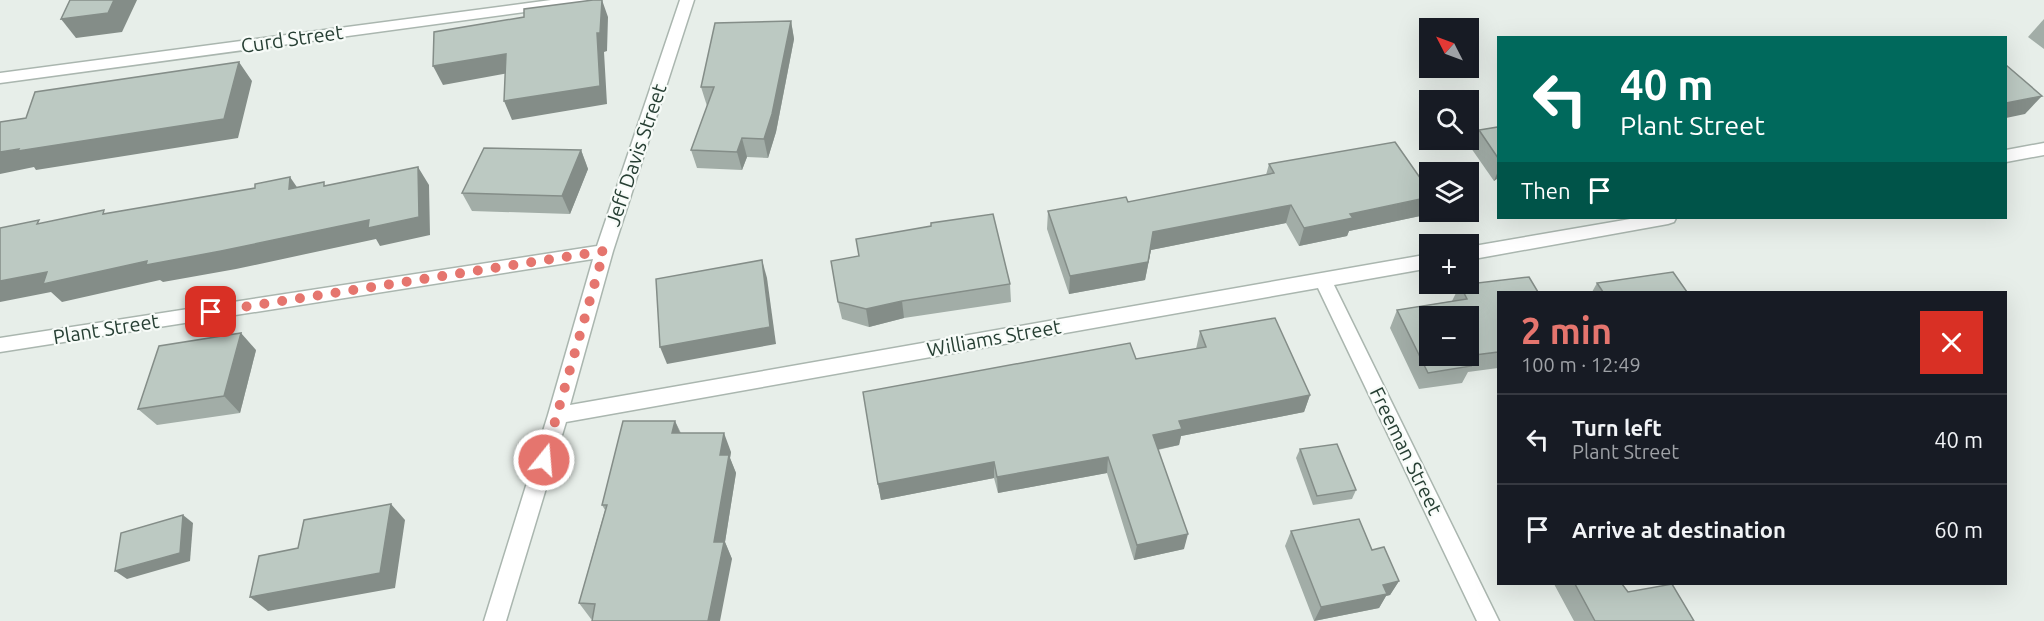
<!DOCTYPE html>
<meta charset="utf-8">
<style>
:root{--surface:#171b24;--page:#20242c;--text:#f1f3f6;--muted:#9ea1a6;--line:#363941;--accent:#e5756e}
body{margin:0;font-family:Ubuntu,sans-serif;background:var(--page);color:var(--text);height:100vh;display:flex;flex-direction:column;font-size:22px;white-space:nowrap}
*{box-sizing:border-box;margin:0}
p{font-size:20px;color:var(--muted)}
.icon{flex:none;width:33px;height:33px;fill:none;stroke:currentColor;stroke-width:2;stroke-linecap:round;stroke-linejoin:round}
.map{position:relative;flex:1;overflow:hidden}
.side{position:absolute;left:1497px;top:291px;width:510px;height:294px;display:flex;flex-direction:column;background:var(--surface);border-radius:0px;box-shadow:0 6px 24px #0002}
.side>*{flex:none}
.guide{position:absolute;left:1497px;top:36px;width:510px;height:183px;border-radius:0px;box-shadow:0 6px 24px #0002;background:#00695c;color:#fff;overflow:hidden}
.needle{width:39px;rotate:312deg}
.controls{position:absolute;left:1419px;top:18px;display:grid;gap:12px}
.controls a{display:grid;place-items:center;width:60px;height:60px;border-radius:0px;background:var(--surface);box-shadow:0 6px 24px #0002;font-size:30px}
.pin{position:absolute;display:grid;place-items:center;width:51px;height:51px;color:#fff;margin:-26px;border-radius:12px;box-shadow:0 3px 9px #0006}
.me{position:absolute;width:66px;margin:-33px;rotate:17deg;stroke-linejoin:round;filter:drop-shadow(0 0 4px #0008)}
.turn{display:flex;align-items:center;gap:21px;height:126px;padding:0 24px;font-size:27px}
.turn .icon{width:78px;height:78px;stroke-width:2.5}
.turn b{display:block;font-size:42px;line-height:51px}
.then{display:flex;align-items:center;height:57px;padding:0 24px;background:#0003;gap:12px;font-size:22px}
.round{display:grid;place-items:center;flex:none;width:63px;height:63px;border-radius:0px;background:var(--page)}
.overview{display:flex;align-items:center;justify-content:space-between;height:102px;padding:0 24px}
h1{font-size:36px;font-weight:700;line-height:45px;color:var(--accent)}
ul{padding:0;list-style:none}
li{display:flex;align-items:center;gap:18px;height:90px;padding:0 24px;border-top:2px solid var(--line)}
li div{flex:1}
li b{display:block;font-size:22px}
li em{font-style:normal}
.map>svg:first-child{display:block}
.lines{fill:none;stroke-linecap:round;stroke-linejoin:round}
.minor-casing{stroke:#aab6af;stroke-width:3}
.minor{fill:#fff;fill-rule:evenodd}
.wall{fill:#a2ada7}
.shaded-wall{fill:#848d88}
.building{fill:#bcc9c2;stroke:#848d88;stroke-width:1.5;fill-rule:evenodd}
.route{stroke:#e5756e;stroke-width:10;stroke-dasharray:0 18}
.labels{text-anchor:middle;stroke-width:4.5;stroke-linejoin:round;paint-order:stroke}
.street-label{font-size:20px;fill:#273f34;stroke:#f7fbf8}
</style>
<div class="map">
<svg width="2044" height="621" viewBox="0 0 2044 621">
<rect width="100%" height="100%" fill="#e7eee9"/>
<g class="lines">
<defs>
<g id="minor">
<polygon points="551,0 591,0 584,4 0,83 0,73"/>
<polygon points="680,0 694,0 613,251 570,405 1430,254 1430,268 1334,285 1499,621 1477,621 1318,288 566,422 506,621 484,621 548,415 593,259 0,352 0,338 597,246"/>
<polygon points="2044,143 2044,155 2006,162 2006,150"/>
<polygon points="1636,218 1676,218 1674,222 1668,224 1468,260 1468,247"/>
</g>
</defs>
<use href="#minor" class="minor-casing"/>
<use href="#minor" class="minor"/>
</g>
<g class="wall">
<polygon points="2044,19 2044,49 2028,37"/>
<polygon points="791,21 794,39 776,132 768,158 747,157 742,170 697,168 691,150 707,106 701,87"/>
<polygon points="1498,127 1498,178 1494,181 1471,148 1479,130"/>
<polygon points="581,150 588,169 570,214 472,211 462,193"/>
<polygon points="1269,164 1425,215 1349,231 1347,236 1299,246 1286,223 1151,250 1145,280 1069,294 1047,229 1048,211 1128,202 1266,175"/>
<polygon points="1597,283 1687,292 1592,292"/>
<polygon points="1010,284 1011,302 904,318 869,327 842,319 838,302"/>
<polygon points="1460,285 1498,292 1498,368 1468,372 1462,383 1419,389 1390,328 1397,310 1452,301"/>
<polygon points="1200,331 1310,395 1304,412 1181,436 1179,445 1158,450 1184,549 1134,560 1107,473 998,493 994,478 881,500 878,484 1196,349"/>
<polygon points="256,350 240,413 157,425 138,409"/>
<polygon points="675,421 681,433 731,452 730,458 736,473 725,542 732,559 591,619 579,603 605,510 602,505"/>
<polygon points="1300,449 1356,490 1352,499 1313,505 1296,458"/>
<polygon points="1291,531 1372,550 1399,581 1390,595 1386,596 1379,608 1314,621 1285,546"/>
<polygon points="1554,584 1622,584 1628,592 1694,621 1574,621"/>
</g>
<g class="shaded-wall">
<polygon points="114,0 137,0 122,32 76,38 61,19"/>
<polygon points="602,0 608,17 607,51 604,52 607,104 512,120 504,101 597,33"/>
<polygon points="791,21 794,39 776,132 768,158 764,139"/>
<polygon points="506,54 514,72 443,85 433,66"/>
<polygon points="239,62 252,81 238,138 36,170 34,167 0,174 0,152 19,149"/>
<polygon points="2042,96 2025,114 2006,118 2006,103"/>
<polygon points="742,138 747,157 742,170 737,152"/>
<polygon points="581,150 588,169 570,214 562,196"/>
<polygon points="418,167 429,185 430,235 380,246 376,239 236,269 163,282 160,280 62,302 51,292 0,302 0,281 47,272 147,261"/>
<polygon points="1498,171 1498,178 1494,181"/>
<polygon points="290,177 303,196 289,189"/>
<polygon points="1430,197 1430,205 1425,215 1349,231 1347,236 1299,246 1304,228 1350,214"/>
<polygon points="1291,205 1286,223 1151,250 1145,280 1069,294 1070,276 1153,232"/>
<polygon points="762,260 767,278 776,344 667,364 660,347"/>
<polygon points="902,301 904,318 869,327 866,309"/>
<polygon points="241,333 256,350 240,413 224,396"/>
<polygon points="1310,395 1304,412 1181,436 1179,445 1150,451 1153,435 1179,421"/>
<polygon points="675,421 683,440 672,433"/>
<polygon points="724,433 731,452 730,458 736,473 725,542 732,559 720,621 708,621 720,455"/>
<polygon points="1108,457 1107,473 998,493 997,477"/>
<polygon points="994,462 994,478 881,500 878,484"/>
<polygon points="391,504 405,520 395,588 268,611 250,597"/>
<polygon points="183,515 193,523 190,561 127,579 115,571"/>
<polygon points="1188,534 1184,549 1134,560 1137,545"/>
<polygon points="1399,581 1390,595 1386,596 1379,608 1314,621 1321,607 1383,585"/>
</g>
<g class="building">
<polygon points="70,0 114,0 108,13 61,19"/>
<polygon points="593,0 602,0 600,33 597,33 600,86 504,101 506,54 433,66 434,32 524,17 524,9"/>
<polygon points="791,21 772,114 764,139 742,138 737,152 691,150 714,87 701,87 715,23"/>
<polygon points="239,62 224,119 18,151 19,149 0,152 0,122 26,118 35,92"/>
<polygon points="2006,65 2042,96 2006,103"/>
<polygon points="1498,127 1498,158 1479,130"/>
<polygon points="1395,142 1430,192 1430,197 1350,214 1353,218 1304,228 1291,205 1153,232 1148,262 1070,276 1048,211 1126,197 1128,202 1274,173 1269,164"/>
<polygon points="484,148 581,150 562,196 462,193"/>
<polygon points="418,167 419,217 368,228 369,220 221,251 146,265 147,261 43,284 47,272 0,281 0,228 39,220 37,224 104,210 103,214 255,188 255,184 290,177 289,189 324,182 324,186"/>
<polygon points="993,214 1010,284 902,301 866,309 838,302 831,261 859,256 856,239 931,226 931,223"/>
<polygon points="762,260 770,327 660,347 656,279"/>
<polygon points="1673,272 1687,292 1603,292 1597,283"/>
<path d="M1529,277L1538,292H1498V352L1466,356L1471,366L1428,373L1397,310L1467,299L1460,285ZM1430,316H1468V356H1430Z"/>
<polygon points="1275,318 1310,395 1179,421 1182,429 1153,435 1188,534 1137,545 1108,457 997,477 994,462 878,484 863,392 1130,343 1136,359 1206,347 1200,331"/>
<polygon points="241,333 224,396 138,409 159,346"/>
<polygon points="623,421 675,421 672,433 724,433 720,455 729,455 714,542 724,542 708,621 592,621 595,604 579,603 607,505 602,505"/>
<polygon points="1337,444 1356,490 1317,496 1300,449"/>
<polygon points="391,504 380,573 250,597 259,556 298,548 304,520"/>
<polygon points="183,515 180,553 115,571 121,533"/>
<polygon points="1359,519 1372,550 1384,547 1399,581 1383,585 1387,594 1321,607 1291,531"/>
<polygon points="1575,584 1622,584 1628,592 1672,584 1694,621 1595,621"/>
</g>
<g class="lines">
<polyline class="route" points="211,312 604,251 544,460"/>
</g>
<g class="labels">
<g class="street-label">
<text transform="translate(292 39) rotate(-8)" y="7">Curd Street</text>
<text transform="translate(636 155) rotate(-71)" y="7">Jeff Davis Street</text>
<text transform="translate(106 329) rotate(-9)" y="7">Plant Street</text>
<text transform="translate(994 338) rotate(-10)" y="7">Williams Street</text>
<text transform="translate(1406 451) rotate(64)" y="7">Freeman Street</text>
</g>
</g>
</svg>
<div class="controls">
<a><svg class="needle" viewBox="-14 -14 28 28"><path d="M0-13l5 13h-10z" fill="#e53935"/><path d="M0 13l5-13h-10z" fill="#9ea1a6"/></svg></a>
<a><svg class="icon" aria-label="search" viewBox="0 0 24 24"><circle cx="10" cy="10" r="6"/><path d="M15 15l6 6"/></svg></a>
<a><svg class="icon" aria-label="layers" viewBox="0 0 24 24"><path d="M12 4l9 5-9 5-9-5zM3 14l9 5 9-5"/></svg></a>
<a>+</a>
<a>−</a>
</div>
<div class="pin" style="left:211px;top:312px;background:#d93025"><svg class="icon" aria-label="arrive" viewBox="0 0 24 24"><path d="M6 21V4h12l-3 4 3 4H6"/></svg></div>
<svg class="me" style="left:544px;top:460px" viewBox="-20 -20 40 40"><circle r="17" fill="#e5756e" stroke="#fff" stroke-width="3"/><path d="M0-11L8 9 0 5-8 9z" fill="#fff"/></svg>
<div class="guide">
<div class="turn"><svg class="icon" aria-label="left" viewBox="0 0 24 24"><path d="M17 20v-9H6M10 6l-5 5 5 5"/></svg><div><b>40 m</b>Plant Street</div></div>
<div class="then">Then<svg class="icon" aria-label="arrive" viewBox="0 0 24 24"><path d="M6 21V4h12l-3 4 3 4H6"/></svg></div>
</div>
<section class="side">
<div class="overview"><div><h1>2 min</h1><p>100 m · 12:49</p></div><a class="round" style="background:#d93025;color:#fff"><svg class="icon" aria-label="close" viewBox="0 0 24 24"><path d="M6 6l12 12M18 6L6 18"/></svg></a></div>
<ul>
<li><svg class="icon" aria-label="left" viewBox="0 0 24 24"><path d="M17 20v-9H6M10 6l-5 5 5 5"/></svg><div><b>Turn left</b><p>Plant Street</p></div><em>40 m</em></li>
<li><svg class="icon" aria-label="arrive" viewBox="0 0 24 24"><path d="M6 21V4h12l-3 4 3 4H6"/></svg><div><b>Arrive at destination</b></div><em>60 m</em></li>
</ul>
</section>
</div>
